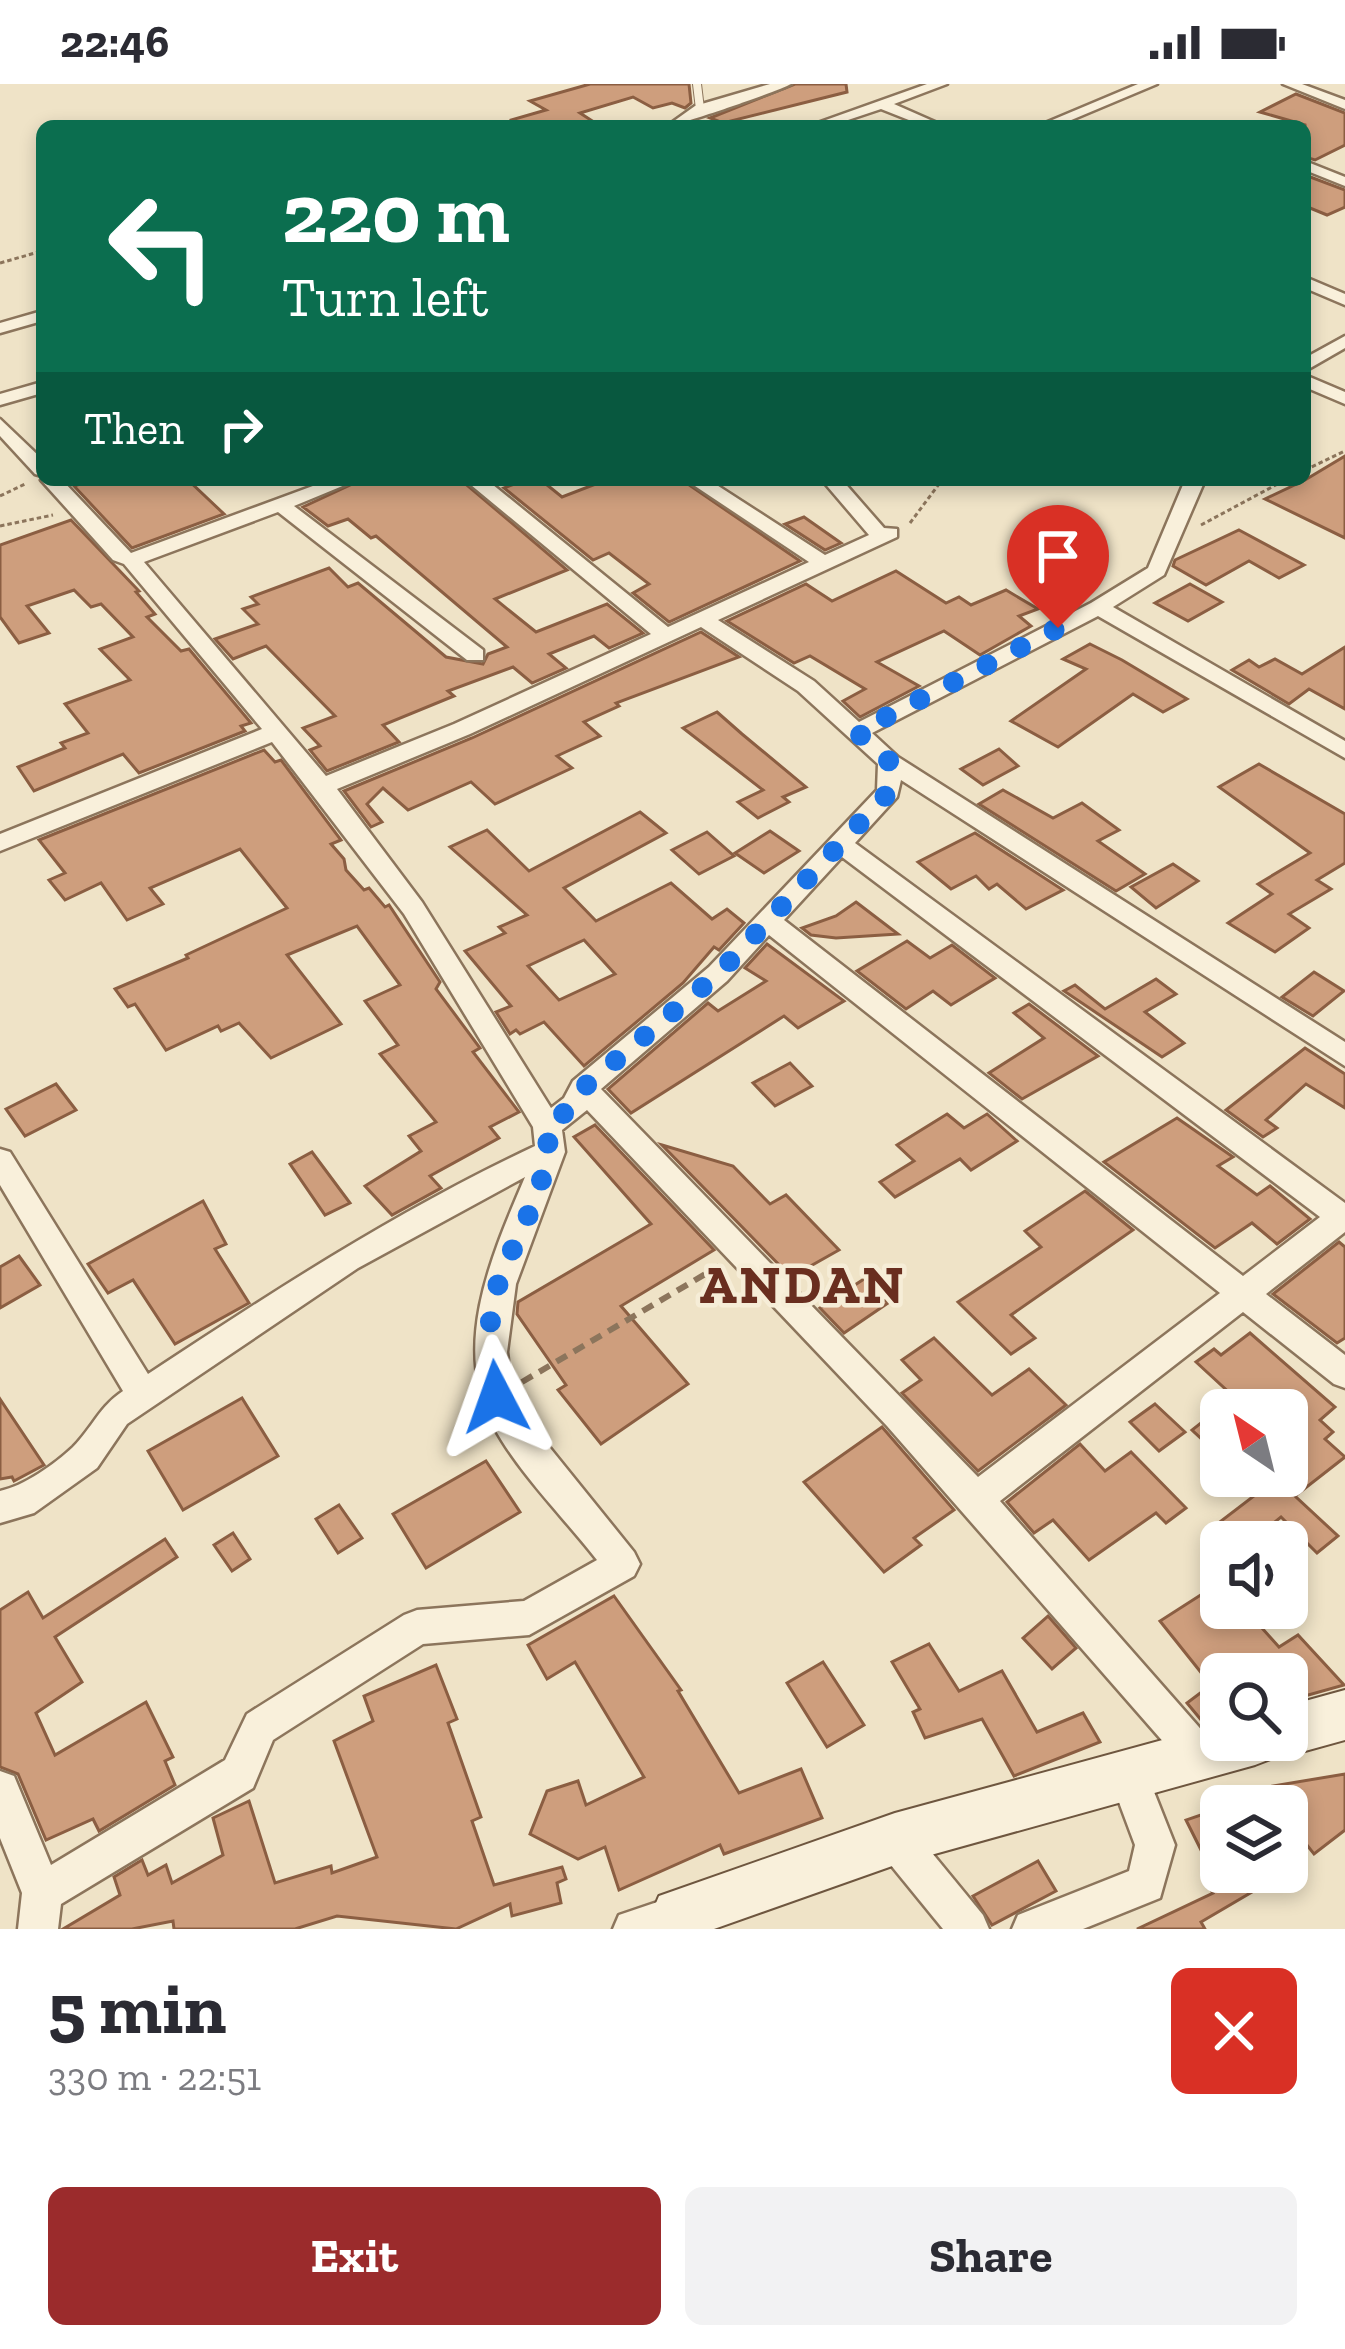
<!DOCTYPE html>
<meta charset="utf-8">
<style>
:root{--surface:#fff;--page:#f2f2f3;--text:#2b2b33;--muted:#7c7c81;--accent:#9b2b2c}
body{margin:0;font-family:"Zilla Slab",serif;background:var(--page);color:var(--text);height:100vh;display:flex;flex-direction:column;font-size:45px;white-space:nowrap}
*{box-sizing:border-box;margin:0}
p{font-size:39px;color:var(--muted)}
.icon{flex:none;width:66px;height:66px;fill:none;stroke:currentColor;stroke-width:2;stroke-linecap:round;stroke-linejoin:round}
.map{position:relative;height:1845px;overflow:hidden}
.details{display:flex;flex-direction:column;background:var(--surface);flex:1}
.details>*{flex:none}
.guide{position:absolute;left:36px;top:36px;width:1275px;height:366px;border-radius:18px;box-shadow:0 6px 18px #0003;background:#0b6e4f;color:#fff;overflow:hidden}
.needle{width:78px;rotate:325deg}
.tools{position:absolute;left:1200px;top:1305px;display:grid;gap:24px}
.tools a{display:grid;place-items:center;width:108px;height:108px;border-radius:18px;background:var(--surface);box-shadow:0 6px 18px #0003;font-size:60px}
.pin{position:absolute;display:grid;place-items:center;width:102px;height:102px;color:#fff;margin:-123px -51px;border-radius:50% 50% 50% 0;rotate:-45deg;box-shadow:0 0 12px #0007}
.pin .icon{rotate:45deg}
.me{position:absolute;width:132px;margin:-66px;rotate:356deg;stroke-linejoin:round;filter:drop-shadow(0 0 9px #0008)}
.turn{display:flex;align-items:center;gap:42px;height:252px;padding:0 48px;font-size:54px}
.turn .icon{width:156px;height:156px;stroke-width:2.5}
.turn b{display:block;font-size:84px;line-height:102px}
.then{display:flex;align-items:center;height:114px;padding:0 48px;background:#0003;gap:24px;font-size:45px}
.round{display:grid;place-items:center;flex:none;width:126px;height:126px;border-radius:18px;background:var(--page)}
.head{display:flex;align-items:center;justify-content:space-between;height:204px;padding:0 48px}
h1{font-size:72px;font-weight:700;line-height:90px}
.button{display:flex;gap:24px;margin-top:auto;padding:24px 48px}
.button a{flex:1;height:138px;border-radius:18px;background:var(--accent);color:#fff;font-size:48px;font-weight:700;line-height:138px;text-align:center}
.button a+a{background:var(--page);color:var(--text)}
.status{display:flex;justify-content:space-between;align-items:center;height:84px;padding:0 60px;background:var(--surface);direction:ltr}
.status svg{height:33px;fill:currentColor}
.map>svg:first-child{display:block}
.building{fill:#ce9e7d;stroke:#8b5e42;stroke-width:3;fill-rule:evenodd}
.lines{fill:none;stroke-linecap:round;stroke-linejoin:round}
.lane-casing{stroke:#8c755c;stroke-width:10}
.street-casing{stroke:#8c755c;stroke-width:5}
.secondary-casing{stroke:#6e563f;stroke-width:4}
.path-far1{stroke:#8c755c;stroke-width:3;stroke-dasharray:4.5 3;stroke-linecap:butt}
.path{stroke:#8c755c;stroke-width:6;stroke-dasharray:12 8;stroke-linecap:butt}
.lane{stroke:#f9f0db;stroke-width:8}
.street{fill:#f9f0db;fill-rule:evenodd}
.secondary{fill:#f9f0db;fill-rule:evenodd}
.route{stroke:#1a73e8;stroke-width:21;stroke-dasharray:0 37.8}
.labels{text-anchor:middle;stroke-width:9;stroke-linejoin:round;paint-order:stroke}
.district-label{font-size:54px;font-weight:bold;letter-spacing:3px;fill:#692e1f;stroke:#f6edd7}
</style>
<div class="status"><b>22:46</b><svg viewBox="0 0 49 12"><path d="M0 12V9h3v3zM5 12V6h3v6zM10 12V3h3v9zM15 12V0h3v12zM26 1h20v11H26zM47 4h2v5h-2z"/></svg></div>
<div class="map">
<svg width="1345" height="1845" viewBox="0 0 1345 1845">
<rect width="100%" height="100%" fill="#efe3c7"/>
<g class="building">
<polygon points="590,0 689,0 691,19 685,24 672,19 653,24 633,13 580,29 600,42 512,42 511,36 546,26 530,17"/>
<polygon points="795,0 846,0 847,8 723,39 710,34"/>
<polygon points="1296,10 1345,29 1345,61 1315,76 1305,73 1305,41 1260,28"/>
<polygon points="1305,91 1345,106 1345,123 1327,131 1305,122"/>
<polygon points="1345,372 1345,454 1265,415 1305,396"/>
<polygon points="92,396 188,396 224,430 132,464 74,402"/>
<polygon points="361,396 461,396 567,486 495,515 536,548 607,520 643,549 609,564 594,552 549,570 566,584 532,599 513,583 448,607 454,612 383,641 399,658 327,687 310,666 320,662 303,644 335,632 266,562 233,575 215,555 258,540 243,525 258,520 251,513 329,484 348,503 358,499 446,573 483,580 488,570 507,563 376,452 371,454 348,435 328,442 303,423"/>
<polygon points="525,396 541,396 562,413 606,396 682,396 800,477 669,538 633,509 649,500 609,469 593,476 504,404"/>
<polygon points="804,433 841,459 825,466 785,440"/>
<polygon points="71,436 139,507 136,508 155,530 147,533 181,567 189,565 251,639 241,642 245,647 139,689 123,670 34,707 18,683 65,664 61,659 88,649 65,620 130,596 100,565 133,553 101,520 91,523 74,506 27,522 49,549 19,559 0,533 0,461"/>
<polygon points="1239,446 1304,481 1279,494 1249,477 1206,501 1173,482 1175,476"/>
<polygon points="896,487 946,519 959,513 971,521 1006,506 1038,525 1019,532 1031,542 980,571 944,547 877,578 919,602 860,633 843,617 865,605 810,572 794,579 727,537 806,500 832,517"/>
<polygon points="1190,500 1222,518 1188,537 1155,519"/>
<polygon points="701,548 739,573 616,619 619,622 584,638 600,652 557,672 572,684 495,720 471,698 408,726 383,704 367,720 382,738 371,743 344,707 472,654"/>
<polygon points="1090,560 1122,576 1187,615 1163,628 1133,610 1058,663 1011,637 1086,585 1063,575"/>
<polygon points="1345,563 1345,625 1309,605 1289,620 1232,586 1249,576 1259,583 1275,575 1302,590"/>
<polygon points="717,628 742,650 806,703 783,713 789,718 758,734 738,718 763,706 683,644"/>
<polygon points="999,665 1018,682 983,701 961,685"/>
<polygon points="264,666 275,678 281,676 341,756 331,760 344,775 346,786 364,806 369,804 385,823 389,821 440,898 436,905 480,964 473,968 519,1028 490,1043 499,1054 430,1092 441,1104 392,1131 365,1102 421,1067 409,1052 436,1038 380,970 398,961 365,917 400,901 357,842 287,871 341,940 271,974 239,939 221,947 218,942 166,966 135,920 128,923 115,905 188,874 186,871 287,824 240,765 150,804 163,820 127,836 101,799 65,816 49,796 65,789 39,756"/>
<polygon points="1259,680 1345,730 1345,779 1317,796 1331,805 1289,830 1309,844 1275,868 1228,839 1272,810 1258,800 1310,769 1219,703"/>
<polygon points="1003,706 1053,734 1082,719 1119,746 1098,757 1145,790 1116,807 979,720"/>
<path d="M640,728L666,749L564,804L596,837L671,799L712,835L727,825L744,839L719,866L714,863L683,899L584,982L544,938L520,950L516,946L510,950L496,928L511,922L465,867L505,849L499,843L527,831L450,763L487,746L529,787ZM584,856L615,890L559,916L528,882Z"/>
<polygon points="770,747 799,767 764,789 735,769"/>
<polygon points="707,748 734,772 699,790 672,766"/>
<polygon points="975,749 1063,806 1026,825 997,800 989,805 976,792 951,805 918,778"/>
<polygon points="1173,780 1198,797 1156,824 1131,803"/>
<polygon points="856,818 898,850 836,854 811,851 802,844 836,832"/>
<polygon points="907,857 930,874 952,861 995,894 951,921 933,907 906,925 857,887"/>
<polygon points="767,860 844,917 798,944 784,932 631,1029 608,1005 708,919 718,927 766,897 745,884"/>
<polygon points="1314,888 1344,907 1313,932 1282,913"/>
<polygon points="1156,895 1176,910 1145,928 1184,959 1162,973 1064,907 1075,901 1105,925"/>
<polygon points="1029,920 1098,972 1022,1015 989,989 1044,954 1014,929"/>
<polygon points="1305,964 1345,990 1345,1024 1306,1000 1266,1036 1277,1044 1263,1053 1226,1026"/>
<polygon points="790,979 812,1002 775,1022 753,999"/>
<polygon points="56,1000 76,1026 25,1052 6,1025"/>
<polygon points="947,1030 964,1044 987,1030 1017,1057 971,1086 960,1075 895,1113 880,1098 914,1077 897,1061"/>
<polygon points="1177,1034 1233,1073 1218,1082 1257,1111 1270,1102 1310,1135 1277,1160 1252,1139 1215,1164 1104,1078"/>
<polygon points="595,1041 714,1166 621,1222 688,1300 601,1360 558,1306 566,1301 517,1230 518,1218 651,1140 574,1053"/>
<polygon points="662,1061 733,1082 770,1120 786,1111 839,1166 791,1193"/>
<polygon points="312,1068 350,1119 325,1131 290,1080"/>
<polygon points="1085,1107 1133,1146 1011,1231 1035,1254 1011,1270 958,1218 1041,1163 1025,1147"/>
<polygon points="203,1117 226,1160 215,1165 249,1219 175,1260 133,1196 108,1209 88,1180"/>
<polygon points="1339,1158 1345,1163 1345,1254 1337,1259 1273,1210"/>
<polygon points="19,1172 40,1201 0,1224 0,1183"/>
<polygon points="864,1195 888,1219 844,1249 820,1224"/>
<polygon points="1250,1249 1335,1323 1320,1336 1333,1348 1325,1355 1345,1373 1295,1412 1338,1452 1317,1469 1281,1433 1250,1458 1226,1458 1212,1444 1280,1392 1287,1392 1287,1386 1305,1371 1287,1355 1287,1326 1221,1326 1221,1373 1192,1346 1234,1313 1196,1278 1214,1265 1221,1271"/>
<polygon points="934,1254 992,1311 1029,1285 1066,1321 978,1387 902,1309 921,1296 902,1276"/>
<polygon points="242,1314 278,1372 183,1426 148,1367"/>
<polygon points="0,1315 44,1381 14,1397 12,1393 0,1395"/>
<polygon points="1155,1320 1185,1348 1159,1367 1130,1338"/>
<polygon points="882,1343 954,1426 914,1454 921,1461 884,1488 804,1398"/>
<polygon points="1080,1360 1105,1387 1131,1368 1186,1424 1166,1439 1156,1429 1089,1476 1053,1436 1034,1449 1007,1418"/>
<polygon points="486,1377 520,1428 426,1484 393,1430"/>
<polygon points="339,1421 362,1454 338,1469 316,1435"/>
<polygon points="233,1449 250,1475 232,1487 214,1461"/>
<polygon points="165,1455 177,1473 55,1553 82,1598 36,1629 55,1671 146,1618 173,1673 165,1677 175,1701 99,1747 93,1735 46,1756 18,1690 0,1683 0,1526 28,1508 43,1534"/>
<polygon points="1221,1498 1221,1524 1244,1524 1279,1563 1298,1551 1344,1601 1287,1617 1287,1590 1221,1590 1221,1632 1202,1637 1187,1619 1211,1601 1160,1537"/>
<polygon points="614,1512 681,1606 678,1607 739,1709 801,1685 822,1734 724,1770 720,1761 619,1806 605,1763 578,1775 530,1750 547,1707 578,1697 586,1721 644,1693 575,1578 547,1595 528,1561"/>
<polygon points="1048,1532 1076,1564 1052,1585 1023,1554"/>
<polygon points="929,1560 959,1607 1002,1587 1037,1648 1083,1629 1100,1658 1014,1692 982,1635 925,1654 913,1628 920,1625 892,1578"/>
<polygon points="823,1578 864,1641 827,1663 787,1599"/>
<polygon points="436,1581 457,1635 448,1639 481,1733 472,1737 494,1801 562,1783 566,1795 557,1799 561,1819 512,1832 510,1820 456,1845 337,1832 295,1845 174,1845 173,1837 132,1845 63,1845 120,1811 114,1793 142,1776 148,1791 166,1781 172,1799 223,1771 213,1734 249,1717 275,1799 331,1782 332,1789 377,1773 334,1657 373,1637 364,1612"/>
<polygon points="1345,1690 1345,1746 1314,1770 1287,1736 1287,1722 1276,1722 1261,1704"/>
<polygon points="1221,1724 1221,1788 1286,1788 1201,1838 1205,1845 1137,1845 1213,1809 1208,1801 1216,1796 1186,1736"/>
<polygon points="1038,1777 1056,1807 992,1841 973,1812"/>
</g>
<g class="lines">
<defs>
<polyline id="lane" points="697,0 700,25"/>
<g id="street">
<path d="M770,0H791C779,7 677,42 667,42L695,22Z"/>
<polygon points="927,0 947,0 894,20 944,42 924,42 881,25 830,42 809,42"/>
<polygon points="1138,0 1157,0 1057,42 1038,42"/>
<polygon points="1283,0 1302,0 1345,16 1345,25"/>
<polygon points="1305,77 1345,93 1345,102 1305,86"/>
<polygon points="1305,193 1345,210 1345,221 1305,204"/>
<polygon points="42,227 42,237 0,249 0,239"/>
<polygon points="1345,252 1345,264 1305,287 1305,274"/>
<polygon points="1305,291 1345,308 1345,320 1305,303"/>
<polygon points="42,298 42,309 0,321 0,310"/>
<polygon points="0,335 42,375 42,392 35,390 0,352"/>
<path d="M41,396H62L131,469L329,396H357L294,422L483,566V576H467L278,428L144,478L326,692L454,640L651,550L465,396H487L668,543L809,478L686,396H709L825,471L869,451L822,396H842L884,444L897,445V453L718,536L814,597L859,638L1091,519L1148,484L1185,396H1205L1164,491L1113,523L1345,657V674L1098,532L872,649L898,673L1345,958V982L901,696L897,713L855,759L1345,1119V1148L1266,1210L1345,1271V1304L1334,1300L1243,1228L1000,1417L1213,1659L1219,1672L1213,1685L1200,1691L1187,1685L887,1342L587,1026L562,1046L565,1068L516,1200L507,1268L511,1302L521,1328L634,1468L640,1480L634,1492L529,1551L423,1560L273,1656L253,1704L61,1820L58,1845H18L22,1809L0,1754V1687L14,1692L51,1781L225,1676L247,1630L404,1531L417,1526L524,1517L597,1476C565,1435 518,1388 494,1343C450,1262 493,1169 525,1093L358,1184L127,1340L97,1384L34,1429L0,1439V1407C24,1402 55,1380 73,1363C92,1344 100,1322 123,1307L0,1101V1065L10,1068L148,1290C274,1207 398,1126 535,1062L533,1043L404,830L272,658L0,767V750L262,645L124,480L113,476ZM701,543L798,607L878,680L877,706L709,883L573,997L564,1014L551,1024L422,818L337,705L470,650ZM842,773L1320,1133L1243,1192L784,836ZM769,851L1220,1209L978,1393L601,1005L727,897Z"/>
<polygon points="1129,1675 1143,1680 1175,1761 1160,1814 1083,1845 1012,1845 1018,1831 1129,1787 1135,1761 1110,1694 1115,1680"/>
<polygon points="895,1735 909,1741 983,1831 989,1845 943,1845 881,1769 875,1755 881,1741"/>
<polygon points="678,1811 692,1817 698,1831 692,1845 613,1845 619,1831"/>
</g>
<polygon id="secondary" points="1345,1606 1345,1656 1287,1672 1275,1667 1273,1674 1255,1681 895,1781 714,1845 657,1845 651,1831 659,1812 895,1729 1221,1640 1221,1656 1287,1656 1287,1622"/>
</defs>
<use href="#lane" class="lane-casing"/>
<use href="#street" class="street-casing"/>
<use href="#secondary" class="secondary-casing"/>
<g class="path-far1">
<polyline points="0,179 42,167"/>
<polyline points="1305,386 1345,367"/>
<polyline points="0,412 27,399"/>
<polyline points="910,439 942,396"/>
<polyline points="1201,441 1285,396"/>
<polyline points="0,442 53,431"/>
</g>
<polyline class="path" points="522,1298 719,1182"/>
<use href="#lane" class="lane"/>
<use href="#street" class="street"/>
<use href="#secondary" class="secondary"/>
</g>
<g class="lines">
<path class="route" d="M496,1313C491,1282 486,1241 495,1210C511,1156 555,1099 547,1042L575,1021L583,1004L718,890L889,708L890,678L857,648L1058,544"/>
</g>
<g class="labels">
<g class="district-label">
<text x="803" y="1219">ANDAN</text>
</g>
</g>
</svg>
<div class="tools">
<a><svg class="needle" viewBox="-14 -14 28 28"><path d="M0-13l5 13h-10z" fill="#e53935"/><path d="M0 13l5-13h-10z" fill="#7c7c81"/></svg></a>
<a><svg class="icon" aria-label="sound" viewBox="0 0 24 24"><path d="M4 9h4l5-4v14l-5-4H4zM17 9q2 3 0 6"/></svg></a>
<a><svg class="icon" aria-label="search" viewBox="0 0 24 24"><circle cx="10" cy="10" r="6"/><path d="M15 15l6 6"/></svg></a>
<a><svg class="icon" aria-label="layers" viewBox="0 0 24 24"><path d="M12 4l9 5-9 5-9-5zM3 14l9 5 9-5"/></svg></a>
</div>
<div class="pin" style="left:1058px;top:544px;background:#d93025"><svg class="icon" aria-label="arrive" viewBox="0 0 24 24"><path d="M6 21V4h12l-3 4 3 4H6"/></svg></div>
<svg class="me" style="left:496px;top:1313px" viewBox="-20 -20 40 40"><path d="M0-17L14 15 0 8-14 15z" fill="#1a73e8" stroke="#fff" stroke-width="4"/></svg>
<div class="guide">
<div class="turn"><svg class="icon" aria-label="left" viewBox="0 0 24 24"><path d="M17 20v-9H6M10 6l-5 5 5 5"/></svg><div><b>220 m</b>Turn left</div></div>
<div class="then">Then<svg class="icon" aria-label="right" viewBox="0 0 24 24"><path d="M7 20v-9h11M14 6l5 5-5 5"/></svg></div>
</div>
</div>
<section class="details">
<div class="head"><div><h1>5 min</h1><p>330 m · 22:51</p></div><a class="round" style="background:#d93025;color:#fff"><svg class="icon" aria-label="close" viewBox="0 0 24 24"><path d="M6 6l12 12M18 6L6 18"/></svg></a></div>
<div class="button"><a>Exit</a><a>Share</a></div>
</section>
